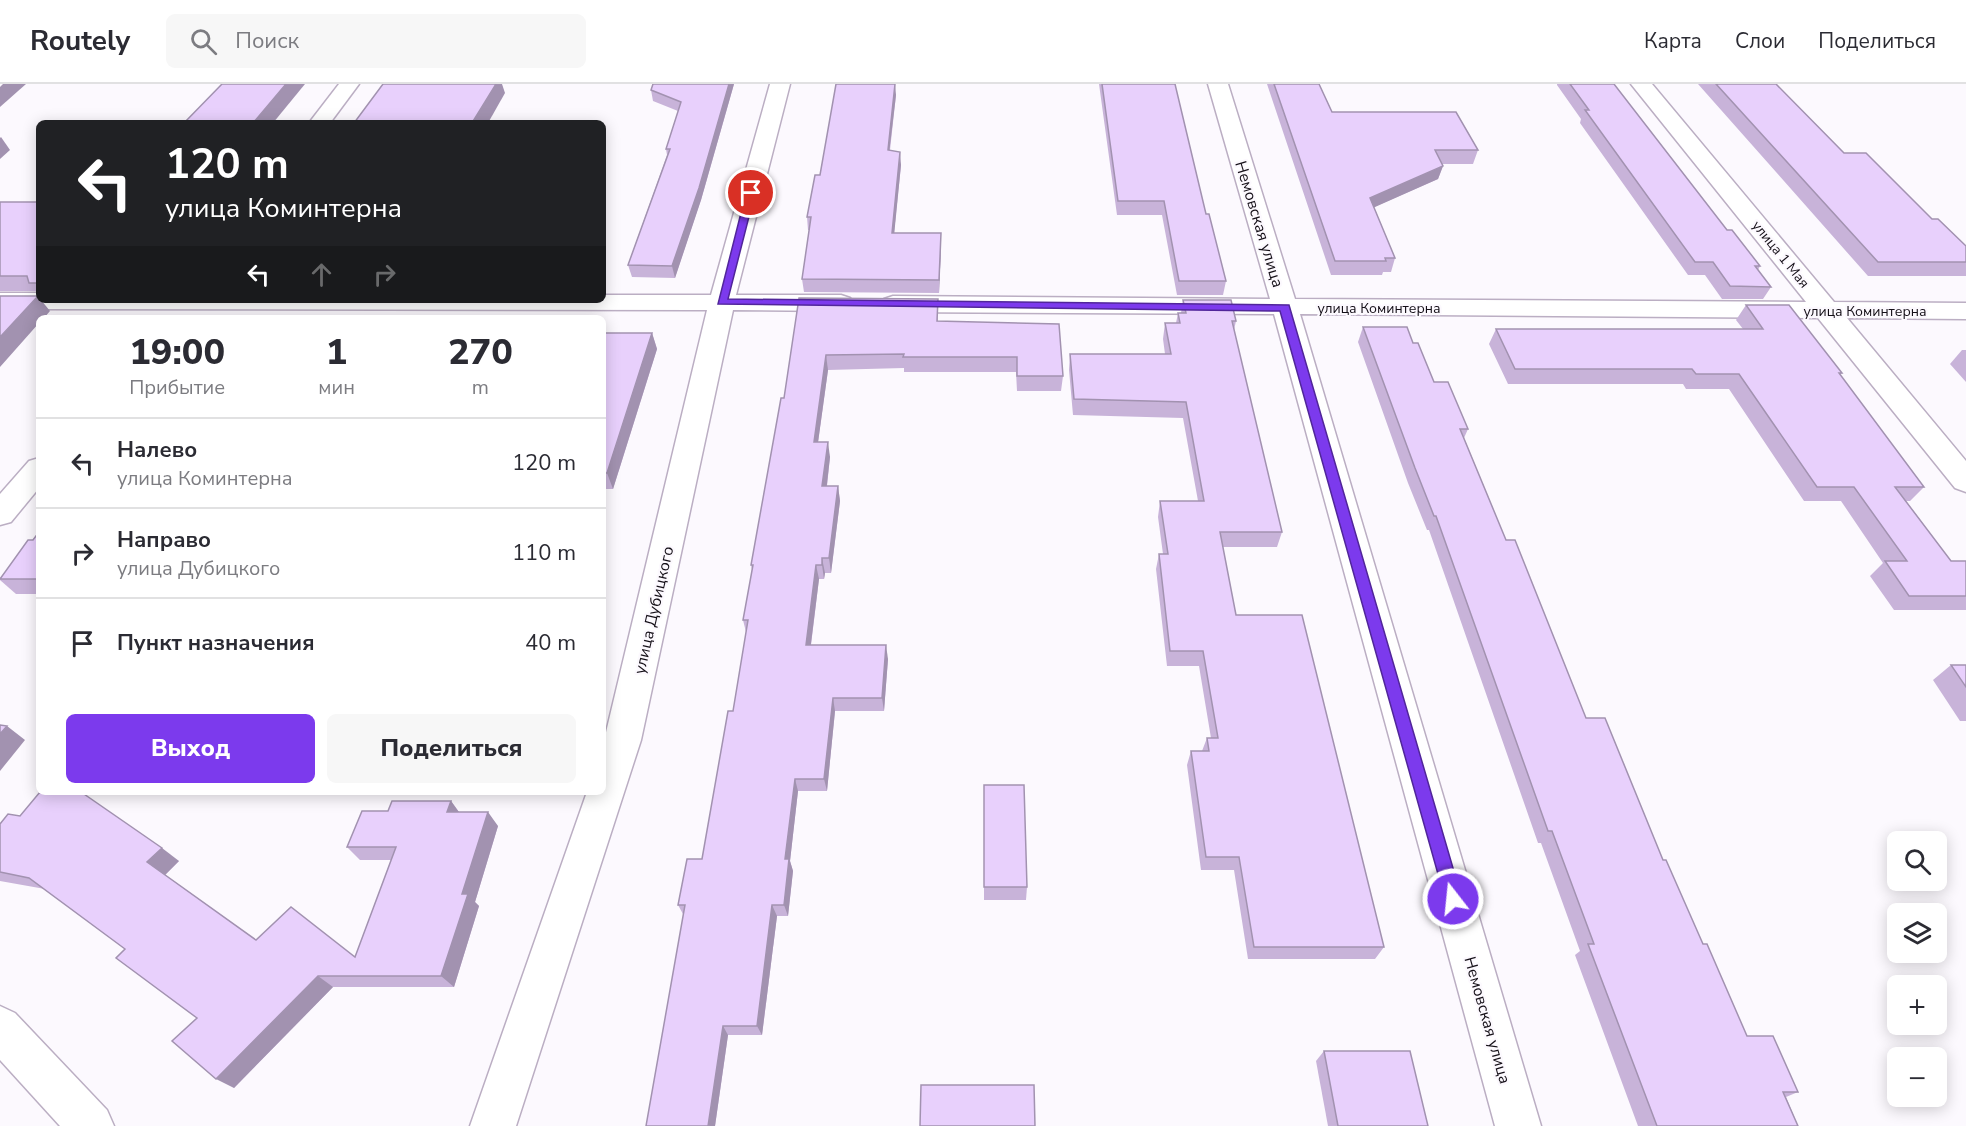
<!DOCTYPE html>
<html lang="ru">
<meta charset="utf-8">
<style>
:root{--surface:#fff;--page:#f7f7f7;--text:#2b2b33;--muted:#7c7c81;--line:#e1e1e2;--accent:#7c3aed}
body{margin:0;font-family:"Nunito Sans",sans-serif;background:var(--page);color:var(--text);height:100vh;display:flex;flex-direction:column;font-size:22px;white-space:nowrap}
*{box-sizing:border-box;margin:0}
p{font-size:20px;color:var(--muted)}
.icon{flex:none;width:33px;height:33px;fill:none;stroke:currentColor;stroke-width:2;stroke-linecap:round;stroke-linejoin:round}
.map{position:relative;flex:1;overflow:hidden}
.panel{position:absolute;left:36px;top:231px;width:570px;height:480px;display:flex;flex-direction:column;background:var(--surface);border-radius:9px;box-shadow:0 3px 15px #0003}
.panel>*{flex:none}
.guide{position:absolute;left:36px;top:36px;width:570px;height:183px;border-radius:9px;box-shadow:0 3px 15px #0003;background:#202124;color:#fff;overflow:hidden}
.tools{position:absolute;left:1887px;top:747px;display:grid;gap:12px}
.tools a{display:grid;place-items:center;width:60px;height:60px;border-radius:9px;background:var(--surface);box-shadow:0 3px 15px #0003;font-size:30px}
.pin{position:absolute;display:grid;place-items:center;width:51px;height:51px;color:#fff;margin:-26px;border:3px solid #fff;border-radius:50%;box-shadow:0 2px 6px #0007}
.me{position:absolute;width:66px;margin:-33px;rotate:344deg;stroke-linejoin:round;filter:drop-shadow(0 0 4px #0008)}
.turn{display:flex;align-items:center;gap:21px;height:126px;padding:0 30px;font-size:27px}
.turn .icon{width:78px;height:78px;stroke-width:2.5}
.turn b{display:block;font-size:42px;line-height:51px}
.lanes{display:flex;align-items:center;height:57px;padding:0 30px;background:#0003;justify-content:center;gap:30px;direction:ltr}
.lanes .off{opacity:.35}
.eta{display:flex;justify-content:space-evenly;align-items:center;height:102px;text-align:center}
.eta b{font-size:36px;font-weight:800;line-height:42px}
.primary-button{display:flex;gap:12px;margin-top:auto;padding:12px 30px}
.primary-button a{flex:1;height:69px;border-radius:9px;background:var(--accent);color:#fff;font-size:24px;font-weight:800;line-height:69px;text-align:center}
.primary-button a+a{background:var(--page);color:var(--text)}
ul{padding:0;list-style:none}
li{display:flex;align-items:center;gap:18px;height:90px;padding:0 30px;border-top:2px solid var(--line)}
li div{flex:1}
li b{display:block;font-size:22px}
li em{font-style:normal}
header{display:flex;align-items:center;gap:36px;box-sizing:border-box;height:84px;padding:0 30px;background:var(--surface);border-bottom:2px solid var(--line)}
header strong{font-size:28px}
nav{display:flex;gap:33px;margin-inline-start:auto;font-size:21px}
.search{width:420px;height:54px;background:var(--page);display:flex;align-items:center;gap:15px;box-sizing:border-box;padding:0 21px;border-radius:9px;color:var(--muted);font-size:22px}
.map>svg:first-child{display:block}
.lines{fill:none;stroke-linecap:round;stroke-linejoin:round}
.street-casing{stroke:#bbaec3;stroke-width:3}
.street{fill:#fff;fill-rule:evenodd}
.wall{fill:#c8b3d9}
.shaded-wall{fill:#a292b0}
.building{fill:#e8d0fc;stroke:#a292b0;stroke-width:1.5}
.route{fill:#7c3aed;stroke:#51269a;stroke-width:1.5}
.labels{text-anchor:middle;stroke-width:4.5;stroke-linejoin:round;paint-order:stroke}
.far-street-label{font-size:14px;fill:#140f17;stroke:#fcf9fe}
.street-label{font-size:16px;fill:#140f17;stroke:#fcf9fe}
</style>
<header>
<strong>Routely</strong>
<div class="search"><svg class="icon" aria-label="search" viewBox="0 0 24 24"><circle cx="10" cy="10" r="6"/><path d="M15 15l6 6"/></svg>Поиск</div>
<nav><a>Карта</a><a>Слои</a><a>Поделиться</a></nav>
</header>
<div class="map">
<svg width="1966" height="1042" viewBox="0 0 1966 1042">
<rect width="100%" height="100%" fill="#fcf9fe"/>
<g class="lines">
<defs>
<g id="street">
<polygon points="339,0 359,0 330,39 309,39"/>
<polygon points="770,0 790,0 736,211 841,211 850,214 854,219 850,224 841,227 733,226 641,656 516,1042 470,1042 587,708 603,708 603,661 707,226 0,225 0,209 39,209 39,216 603,216 603,211 711,211"/>
<polygon points="1208,0 1228,0 1295,215 1806,218 1631,0 1652,0 1834,218 1966,219 1966,235 1847,234 1966,377 1966,408 1955,404 1818,234 1300,230 1541,1042 1495,1042 1274,230 893,228 884,225 880,220 884,215 893,212 1270,215"/>
<polygon points="39,374 39,404 11,438 0,441 0,410 29,377"/>
<polygon points="0,922 15,929 107,1026 114,1042 60,1042 0,976"/>
</g>
</defs>
<use href="#street" class="street-casing"/>
<use href="#street" class="street"/>
</g>
<g class="wall">
<polygon points="653,0 734,0 701,116 675,194 632,193 628,181 667,71 666,65 678,27 653,17 651,6"/>
<polygon points="1099,0 1175,0 1206,130 1226,197 1223,211 1177,211 1162,131 1117,131"/>
<polygon points="1267,0 1319,0 1332,28 1478,66 1473,80 1442,80 1443,82 1438,95 1374,123 1395,174 1391,188 1383,188 1382,191 1331,191"/>
<polygon points="1557,0 1614,0 1727,146 1760,182 1758,186 1771,203 1763,215 1722,215 1705,191 1688,191 1580,39 1581,35 1557,1"/>
<polygon points="1698,0 1776,0 1844,69 1932,135 1966,162 1966,192 1868,192"/>
<polygon points="896,11 890,66 901,81 894,149 941,162 939,209 804,208 802,195 809,146 808,146 807,133 820,91"/>
<polygon points="0,118 39,118 39,211 36,207 0,207"/>
<polygon points="799,214 938,230 938,237 1063,292 1061,307 1017,307 1016,288 904,288 904,284 828,286 818,358 830,373 827,402 838,402 840,417 831,489 825,489 824,495 819,495 811,561 888,575 884,627 835,627 827,707 798,707 790,777 793,787 788,832 777,832 762,951 728,951 715,1042 683,830 678,821 702,775 733,627 746,548 743,536 752,486 751,481 784,314"/>
<polygon points="1183,216 1236,237 1234,246 1282,448 1277,463 1223,463 1236,531 1384,863 1375,875 1248,875 1234,786 1201,786 1187,681 1191,667 1202,667 1207,654 1211,654 1199,582 1167,582 1156,485 1159,470 1163,470 1158,433 1160,417 1198,417 1183,334 1073,331 1069,286 1070,270 1165,270 1163,255 1165,239 1176,239 1178,229 1181,229"/>
<polygon points="1746,221 1842,289 1840,291 1924,403 1910,417 1906,417 1951,477 1966,477 1966,526 1894,526 1870,492 1883,479 1841,417 1804,417 1729,305 1686,305 1683,300 1508,300 1489,260 1496,245 1743,245 1736,236"/>
<polygon points="1363,243 1413,259 1434,298 1468,345 1464,354 1506,456 1586,634 1663,776 1703,860 1747,952 1798,1008 1786,1013 1798,1042 1638,1042 1575,871 1580,867 1541,759 1538,759 1429,446 1427,446 1408,399 1358,258"/>
<polygon points="652,249 657,265 613,405 606,405 603,414 603,251"/>
<polygon points="1962,266 1966,266 1966,298 1950,280"/>
<polygon points="39,448 39,510 16,510 0,496 0,494"/>
<polygon points="1951,581 1966,581 1966,637 1960,637 1933,596"/>
<polygon points="984,701 1027,803 1026,816 984,816"/>
<polygon points="451,717 459,728 498,742 475,818 479,822 454,903 333,903 234,1004 197,934 125,865 45,805 0,797 0,740 179,777 165,791 256,856 355,873 391,776 360,776 347,763 388,727"/>
<polygon points="1324,967 1428,1042 1328,1042 1316,977"/>
</g>
<g class="shaded-wall">
<polygon points="3,0 26,0 0,23 0,3"/>
<polygon points="286,0 305,0 273,39 253,39"/>
<polygon points="496,0 502,0 505,9 488,39 472,39"/>
<polygon points="729,0 734,0 701,116 675,194 672,182"/>
<polygon points="895,0 896,11 888,78 888,66"/>
<polygon points="1,53 10,66 0,75 0,54"/>
<polygon points="900,68 901,81 893,162 892,149"/>
<polygon points="1443,82 1438,95 1366,127 1370,114"/>
<polygon points="941,149 941,162 939,209 939,196"/>
<polygon points="38,212 39,216 41,216 50,227 44,234 39,234 39,239 0,283 0,253"/>
<polygon points="652,249 657,265 613,405 607,389"/>
<polygon points="826,271 828,286 816,373 814,358"/>
<polygon points="828,358 830,373 825,417 822,402"/>
<polygon points="603,398 606,405 603,414"/>
<polygon points="838,402 840,417 831,489 829,474"/>
<polygon points="822,474 825,489 824,495 822,481"/>
<polygon points="816,481 819,495 809,575 806,561"/>
<polygon points="886,561 888,575 884,627 882,614"/>
<polygon points="833,614 835,627 827,707 824,695"/>
<polygon points="7,642 25,656 0,687 0,650"/>
<polygon points="795,695 798,707 790,777 793,787 788,832 784,821 785,775"/>
<polygon points="451,717 461,731 447,728"/>
<polygon points="488,728 498,742 475,818 479,822 454,903 441,892 462,810"/>
<polygon points="162,764 179,777 165,791 147,778"/>
<polygon points="772,821 777,832 762,951 757,942"/>
<polygon points="318,892 333,903 234,1004 216,995"/>
<polygon points="723,942 728,951 715,1042 708,1042"/>
</g>
<g class="building">
<polygon points="222,0 286,0 253,39 184,39"/>
<polygon points="383,0 496,0 472,39 354,39"/>
<polygon points="653,0 729,0 699,104 672,182 628,181 670,65 666,65 681,18 651,6"/>
<polygon points="836,0 895,0 888,66 900,68 892,149 941,149 939,196 802,195 811,133 807,133 815,91 820,91"/>
<polygon points="1102,0 1175,0 1206,130 1209,130 1226,197 1179,197 1164,117 1118,117"/>
<polygon points="1274,0 1319,0 1332,28 1456,28 1478,66 1435,66 1443,82 1370,114 1395,174 1385,174 1386,177 1335,177"/>
<polygon points="1570,0 1614,0 1727,146 1732,146 1760,182 1755,182 1771,203 1730,202 1713,178 1695,178 1585,26 1589,26"/>
<polygon points="1716,0 1776,0 1844,69 1866,69 1932,135 1938,135 1966,162 1966,178 1878,178"/>
<polygon points="0,118 39,118 39,199 29,199 27,192 0,192"/>
<polygon points="0,212 38,212 0,253"/>
<polygon points="799,214 938,215 937,237 1059,240 1063,292 1017,292 1017,273 903,273 904,270 826,271 814,358 828,358 822,402 838,402 829,474 822,474 822,481 816,481 806,561 886,561 882,614 833,614 824,695 795,695 785,775 789,775 784,821 772,821 757,942 723,942 708,1042 646,1042 685,821 678,821 687,775 702,775 728,627 733,627 748,536 743,536 753,481 751,481 781,314 784,314"/>
<polygon points="1183,216 1231,216 1236,237 1232,237 1282,448 1220,448 1236,531 1302,531 1384,863 1254,863 1239,773 1206,773 1191,667 1209,667 1207,654 1218,654 1203,567 1170,567 1159,470 1168,470 1160,417 1204,417 1186,318 1074,315 1070,270 1171,270 1165,239 1180,239 1178,229 1186,229"/>
<polygon points="1746,221 1789,221 1842,289 1839,289 1924,403 1895,403 1951,477 1966,477 1966,512 1909,512 1885,477 1907,477 1854,403 1817,403 1739,290 1696,290 1692,285 1515,285 1496,245 1763,245"/>
<polygon points="1363,243 1407,243 1413,259 1418,259 1434,298 1448,298 1468,345 1460,345 1506,456 1515,456 1586,634 1605,634 1663,776 1666,776 1703,860 1707,860 1747,952 1773,952 1798,1008 1783,1008 1798,1042 1657,1042 1588,860 1594,860 1552,747 1548,747 1436,432 1434,432 1415,384"/>
<polygon points="603,249 652,249 607,389 603,389"/>
<polygon points="39,448 39,495 0,495 28,456 33,456"/>
<polygon points="1951,581 1966,581 1966,603"/>
<polygon points="0,641 7,642 0,650"/>
<polygon points="984,701 1024,701 1027,803 984,803"/>
<polygon points="40,708 81,708 162,764 147,778 256,856 291,823 355,873 396,763 347,763 362,727 388,727 392,717 451,717 447,728 488,728 462,810 468,810 441,892 318,892 216,995 172,957 197,934 116,874 125,865 29,794 0,788 0,740 8,730 20,732"/>
<polygon points="1324,967 1410,967 1428,1042 1338,1042"/>
<polygon points="921,1001 1034,1001 1035,1042 920,1042"/>
</g>
<polygon class="route" points="751,106 755,109 728,215 1289,221 1462,815 1459,820 1453,823 1447,820 1445,815 1280,227 718,220 746,109"/>
<g class="labels">
<g class="far-street-label">
<text transform="translate(1781 170) rotate(51)" y="5">улица 1 Мая</text>
<text x="1379" y="229">улица Коминтерна</text>
<text x="1865" y="232">улица Коминтерна</text>
</g>
<g class="street-label">
<text transform="translate(1260 140) rotate(73)" y="6">Немовская улица</text>
<text transform="translate(653 526) rotate(-77)" y="6">улица Дубицкого</text>
<text transform="translate(1488 936) rotate(74)" y="6">Немовская улица</text>
</g>
</g>
</svg>
<div class="tools">
<a><svg class="icon" aria-label="search" viewBox="0 0 24 24"><circle cx="10" cy="10" r="6"/><path d="M15 15l6 6"/></svg></a>
<a><svg class="icon" aria-label="layers" viewBox="0 0 24 24"><path d="M12 4l9 5-9 5-9-5zM3 14l9 5 9-5"/></svg></a>
<a>+</a>
<a>−</a>
</div>
<div class="pin" style="left:751px;top:109px;background:#d93025"><svg class="icon" aria-label="arrive" viewBox="0 0 24 24"><path d="M6 21V4h12l-3 4 3 4H6"/></svg></div>
<svg class="me" style="left:1453px;top:815px" viewBox="-20 -20 40 40"><circle r="17" fill="#7c3aed" stroke="#fff" stroke-width="3"/><path d="M0-11L8 9 0 5-8 9z" fill="#fff"/></svg>
<div class="guide">
<div class="turn"><svg class="icon" aria-label="left" viewBox="0 0 24 24"><path d="M17 20v-9H6M10 6l-5 5 5 5"/></svg><div><b>120 m</b>улица Коминтерна</div></div>
<div class="lanes"><svg class="icon" aria-label="left" viewBox="0 0 24 24"><path d="M17 20v-9H6M10 6l-5 5 5 5"/></svg><svg class="icon off" aria-label="ahead" viewBox="0 0 24 24"><path d="M12 20V5M6 11l6-6 6 6"/></svg><svg class="icon off" aria-label="right" viewBox="0 0 24 24"><path d="M7 20v-9h11M14 6l5 5-5 5"/></svg></div>
</div>
<section class="panel">
<div class="eta">
<div><b>19:00</b><p>Прибытие</p></div>
<div><b>1</b><p>мин</p></div>
<div><b>270</b><p>m</p></div>
</div>
<ul>
<li><svg class="icon" aria-label="left" viewBox="0 0 24 24"><path d="M17 20v-9H6M10 6l-5 5 5 5"/></svg><div><b>Налево</b><p>улица Коминтерна</p></div><em>120 m</em></li>
<li><svg class="icon" aria-label="right" viewBox="0 0 24 24"><path d="M7 20v-9h11M14 6l5 5-5 5"/></svg><div><b>Направо</b><p>улица Дубицкого</p></div><em>110 m</em></li>
<li><svg class="icon" aria-label="arrive" viewBox="0 0 24 24"><path d="M6 21V4h12l-3 4 3 4H6"/></svg><div><b>Пункт назначения</b></div><em>40 m</em></li>
</ul>
<div class="primary-button"><a>Выход</a><a>Поделиться</a></div>
</section>
</div>
